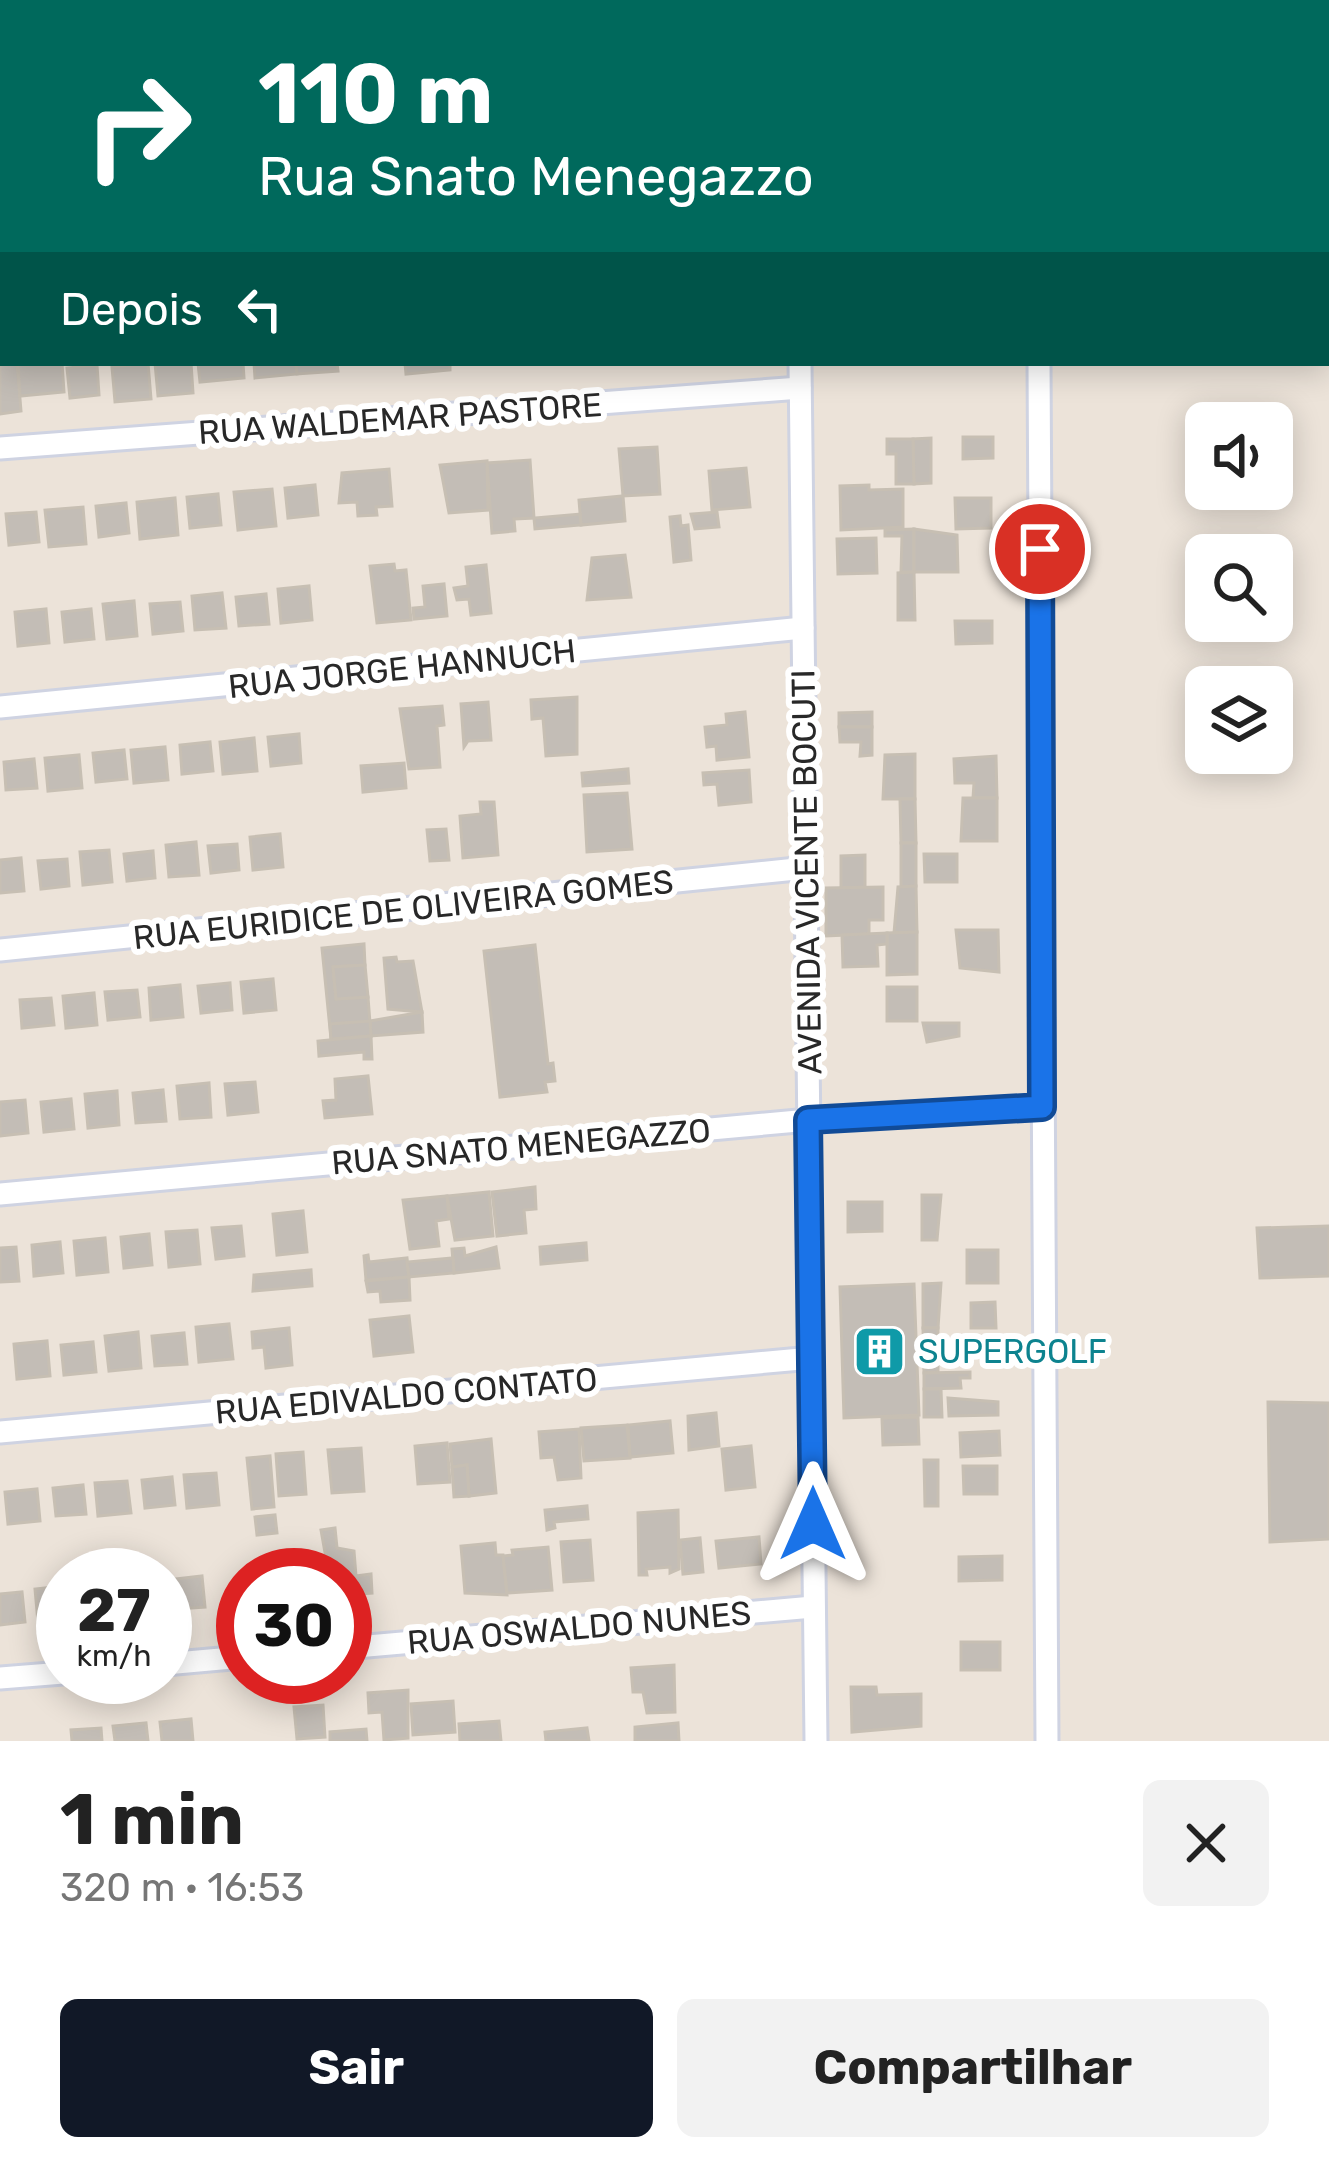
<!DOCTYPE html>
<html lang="pt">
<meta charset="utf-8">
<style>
:root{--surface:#fff;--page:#f2f2f2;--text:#222;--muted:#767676;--accent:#111827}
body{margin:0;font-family:Rubik,sans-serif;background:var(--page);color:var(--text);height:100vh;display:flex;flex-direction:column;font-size:45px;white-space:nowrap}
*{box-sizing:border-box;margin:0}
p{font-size:39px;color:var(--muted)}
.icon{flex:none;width:66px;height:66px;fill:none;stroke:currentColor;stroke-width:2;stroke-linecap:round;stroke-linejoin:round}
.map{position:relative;height:1741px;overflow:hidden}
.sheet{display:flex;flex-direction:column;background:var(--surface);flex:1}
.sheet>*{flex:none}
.top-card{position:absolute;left:0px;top:0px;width:1329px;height:366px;box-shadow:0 6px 30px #0003;background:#00695c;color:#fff;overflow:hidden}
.controls{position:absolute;left:1185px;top:402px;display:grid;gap:24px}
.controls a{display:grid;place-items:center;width:108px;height:108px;border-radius:18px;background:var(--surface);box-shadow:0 6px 30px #0003;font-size:60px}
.speed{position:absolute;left:36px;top:1548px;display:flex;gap:24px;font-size:60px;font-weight:700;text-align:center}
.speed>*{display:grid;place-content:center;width:156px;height:156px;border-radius:50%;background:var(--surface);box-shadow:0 6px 30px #0003;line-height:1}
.speed small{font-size:30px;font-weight:400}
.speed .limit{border:18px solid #d22;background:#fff;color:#111}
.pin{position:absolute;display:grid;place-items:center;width:102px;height:102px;color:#fff;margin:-51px;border:6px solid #fff;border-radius:50%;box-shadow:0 3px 12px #0007}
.me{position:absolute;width:132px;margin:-66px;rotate:0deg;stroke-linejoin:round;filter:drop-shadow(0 0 9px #0008)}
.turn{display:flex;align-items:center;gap:42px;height:252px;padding:0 60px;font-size:54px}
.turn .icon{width:156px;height:156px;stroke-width:2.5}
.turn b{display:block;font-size:84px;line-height:102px}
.then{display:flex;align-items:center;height:114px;padding:0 60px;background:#0003;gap:24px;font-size:45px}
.round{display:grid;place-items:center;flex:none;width:126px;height:126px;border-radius:18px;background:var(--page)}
.overview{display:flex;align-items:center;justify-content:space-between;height:204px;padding:0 60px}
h1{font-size:72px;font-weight:700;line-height:90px}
.button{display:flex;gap:24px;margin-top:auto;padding:24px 60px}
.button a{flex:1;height:138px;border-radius:18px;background:var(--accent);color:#fff;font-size:48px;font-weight:700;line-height:138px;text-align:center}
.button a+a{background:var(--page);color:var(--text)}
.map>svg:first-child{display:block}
.building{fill:#c3bdb6;stroke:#c7bfb3;stroke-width:3}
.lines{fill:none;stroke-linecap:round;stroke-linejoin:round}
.street-casing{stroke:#cfd3e2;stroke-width:27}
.street{stroke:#fff;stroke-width:21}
.route-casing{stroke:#114b97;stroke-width:30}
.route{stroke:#1a73e8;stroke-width:21}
.labels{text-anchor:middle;stroke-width:12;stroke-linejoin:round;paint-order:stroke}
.street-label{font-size:33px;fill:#282828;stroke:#fff}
.culture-label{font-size:33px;fill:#0d838f;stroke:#fff;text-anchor:start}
</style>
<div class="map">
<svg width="1329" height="1741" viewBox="0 0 1329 1741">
<rect width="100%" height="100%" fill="#ece3d9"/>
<g class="building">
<polygon points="0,356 3,363 17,363 21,411 0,414"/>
<polygon points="18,363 62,363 64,392 20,396"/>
<polygon points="148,363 151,399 115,402 112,367"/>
<polygon points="155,363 191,363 193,393 158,396"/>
<polygon points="198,363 243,363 244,378 200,382"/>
<polygon points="254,363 296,363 297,374 255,378"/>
<polygon points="296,363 337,363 338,371 297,374"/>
<polygon points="405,363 450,363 450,370 406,374"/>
<polygon points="97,365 99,395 70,398 67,368"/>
<polygon points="963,437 993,437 993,458 963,459"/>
<polygon points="931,438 931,483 914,484 913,439"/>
<polygon points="887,439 913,439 914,484 896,484 896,454 887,454"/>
<polygon points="657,447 660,494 623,496 619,449"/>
<polygon points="530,460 534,518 514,519 515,531 492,533 487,463"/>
<polygon points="487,461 488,510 449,513 440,465"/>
<polygon points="746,468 750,507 712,510 709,471"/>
<polygon points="389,469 392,506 376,507 377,515 358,516 357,502 339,503 342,473"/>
<polygon points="315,485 318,515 288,518 285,488"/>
<polygon points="869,485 869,490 903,489 903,527 841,530 840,486"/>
<polygon points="272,489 276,526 238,530 234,492"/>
<polygon points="218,494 221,525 190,528 187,497"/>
<polygon points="623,496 625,521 581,525 579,500"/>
<polygon points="175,498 178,535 140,539 137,502"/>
<polygon points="955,498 991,498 991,528 956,529"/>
<polygon points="126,503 129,533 99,537 96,506"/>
<polygon points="83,507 86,544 49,547 45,510"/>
<polygon points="36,512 39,542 9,545 6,514"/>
<polygon points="717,512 719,527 695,529 691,514"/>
<polygon points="580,514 581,525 535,529 534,518"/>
<polygon points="680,516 681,526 688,525 691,560 674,562 670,517"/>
<polygon points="914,529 914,572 901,572 902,536 885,536 885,530"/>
<polygon points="914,529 957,535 958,572 914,572"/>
<polygon points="876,538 877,573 838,574 837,539"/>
<polygon points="625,555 631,597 587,600 592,558"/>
<polygon points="394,564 395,571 406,570 411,620 377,623 370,566"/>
<polygon points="486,565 491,613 471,615 469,599 457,600 454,588 468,586 466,567"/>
<polygon points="914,572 915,620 898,620 898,573"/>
<polygon points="444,584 447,616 414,619 413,608 425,607 423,586"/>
<polygon points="309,586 312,620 281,623 278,589"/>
<polygon points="222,593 226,628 195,630 192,596"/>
<polygon points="266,594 269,624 239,626 236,597"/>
<polygon points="134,601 137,636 107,639 103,604"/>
<polygon points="180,602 183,631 153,634 150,604"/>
<polygon points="46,609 49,643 18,646 15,612"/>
<polygon points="91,609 94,639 65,642 62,612"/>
<polygon points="955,621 992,621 992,643 956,644"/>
<polygon points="577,697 577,754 546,756 543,718 532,719 531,700"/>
<polygon points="488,702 491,740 468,741 464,747 461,704"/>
<polygon points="442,706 444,725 437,726 440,767 409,769 400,709"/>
<polygon points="745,712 749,757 717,760 716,746 707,747 705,727 727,725 726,714"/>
<polygon points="872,712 872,727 839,727 839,713"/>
<polygon points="839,727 872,727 872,755 860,756 861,742 840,742"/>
<polygon points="299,734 301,763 271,766 268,737"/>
<polygon points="254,738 257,771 223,774 220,742"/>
<polygon points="210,742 213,771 182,774 180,745"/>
<polygon points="165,747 168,780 134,783 131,750"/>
<polygon points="124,750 127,779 96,782 93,753"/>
<polygon points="915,754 915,799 883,799 885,755"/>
<polygon points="79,755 82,788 48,791 45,758"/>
<polygon points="996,756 997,798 973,798 974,783 955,783 954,759"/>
<polygon points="34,759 37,788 6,790 4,762"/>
<polygon points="404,763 406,788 363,792 361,766"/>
<polygon points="628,769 629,783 583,786 582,773"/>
<polygon points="749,770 751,802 719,805 717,784 704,785 703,773"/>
<polygon points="627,793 632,849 587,852 584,795"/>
<polygon points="963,798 997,798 997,841 961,841"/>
<polygon points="900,799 915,799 916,843 901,843"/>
<polygon points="480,802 494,802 498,855 463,858 460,816 481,814"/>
<polygon points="446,829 449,860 430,861 427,830"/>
<polygon points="280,834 283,867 253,870 250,837"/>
<polygon points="196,842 199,875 169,877 166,845"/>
<polygon points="901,843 916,843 916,886 901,887"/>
<polygon points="237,844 239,870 211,873 208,846"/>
<polygon points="109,850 112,882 83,885 80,852"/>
<polygon points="153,851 155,878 127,881 124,854"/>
<polygon points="924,854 957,854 957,882 925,882"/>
<polygon points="865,855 865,887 841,888 841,856"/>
<polygon points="21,858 24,891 0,893 0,860"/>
<polygon points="67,859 69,886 41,889 38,861"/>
<polygon points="916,886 917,932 894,933 898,887"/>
<polygon points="883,887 883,920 869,920 869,934 826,936 826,888"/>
<polygon points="956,930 998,930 999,972 960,968"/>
<polygon points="917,932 917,974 887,975 887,933"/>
<polygon points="887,933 887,944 877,945 878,966 843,967 842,935"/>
<polygon points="364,944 365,965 333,967 336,999 368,997 371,1036 331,1039 322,948"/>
<polygon points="535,945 548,1064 553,1063 555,1081 545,1082 547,1092 500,1097 484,951"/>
<polygon points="396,957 397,962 413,961 422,1012 388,1009 384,958"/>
<polygon points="365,965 368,997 336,999 333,967"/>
<polygon points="273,979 276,1010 244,1013 241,982"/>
<polygon points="230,983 232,1010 201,1013 198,986"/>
<polygon points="180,985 183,1017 151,1020 149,988"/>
<rect x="887" y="987" width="30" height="34"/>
<polygon points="137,990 140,1017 108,1020 105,992"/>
<polygon points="94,993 97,1025 66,1028 63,996"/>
<polygon points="51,998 54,1025 22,1028 20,1000"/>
<polygon points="422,1012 423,1032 371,1036 370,1021"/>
<polygon points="370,1021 371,1036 331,1039 330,1024"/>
<polygon points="923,1023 959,1023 959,1036 927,1042"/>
<polygon points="371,1036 372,1059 364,1059 364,1052 319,1056 318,1041"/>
<polygon points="368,1076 372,1114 325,1118 323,1101 336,1100 335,1079"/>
<polygon points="255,1082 258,1112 228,1115 225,1084"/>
<polygon points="209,1083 211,1117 180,1119 177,1086"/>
<polygon points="163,1090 166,1121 136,1123 133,1093"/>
<polygon points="117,1091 119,1125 88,1128 85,1094"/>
<polygon points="71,1099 74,1129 44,1132 41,1102"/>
<polygon points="25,1100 28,1133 0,1136 0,1102"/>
<polygon points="535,1187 536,1209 524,1210 526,1233 497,1236 492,1192"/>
<polygon points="489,1192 493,1236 455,1240 447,1196"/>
<polygon points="922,1195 941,1195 937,1240 922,1240"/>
<polygon points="447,1196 449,1219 436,1221 439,1246 410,1249 403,1200"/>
<polygon points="848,1202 882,1202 882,1231 848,1232"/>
<polygon points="303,1211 307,1252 277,1255 273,1214"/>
<polygon points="241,1226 244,1256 216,1259 212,1228"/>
<polygon points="1329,1226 1329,1276 1260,1278 1257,1228"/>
<polygon points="197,1230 200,1264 169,1267 166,1232"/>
<polygon points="149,1234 152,1265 124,1268 121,1237"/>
<polygon points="105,1238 108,1272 77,1275 74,1241"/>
<polygon points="60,1242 63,1273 34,1276 32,1245"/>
<polygon points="586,1243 587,1260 541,1264 540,1247"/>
<polygon points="16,1247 19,1281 0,1282 0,1248"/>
<polygon points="496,1247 499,1268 454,1273 452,1249 464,1248 465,1256"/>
<rect x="967" y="1250" width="31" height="33"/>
<polygon points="368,1255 369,1262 407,1258 409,1277 366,1280 364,1256"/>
<polygon points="453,1258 454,1273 409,1277 407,1262"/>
<polygon points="311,1270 312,1286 253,1291 254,1275"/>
<polygon points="409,1277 410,1300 381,1302 380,1291 368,1292 366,1281"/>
<polygon points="941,1283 938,1328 923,1328 923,1284"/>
<polygon points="914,1284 919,1415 844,1418 840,1287"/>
<polygon points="995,1302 996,1328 971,1328 971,1303"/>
<polygon points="409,1316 413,1352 374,1356 370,1320"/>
<polygon points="229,1324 233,1359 199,1362 196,1327"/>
<polygon points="289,1328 292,1365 266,1368 264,1347 253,1348 252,1332"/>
<polygon points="923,1328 938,1328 938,1372 924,1373"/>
<polygon points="138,1332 141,1368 109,1371 105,1336"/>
<polygon points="184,1333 187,1364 155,1366 152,1336"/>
<polygon points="47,1341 50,1376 17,1379 14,1344"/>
<polygon points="93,1342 96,1372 64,1375 61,1345"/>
<polygon points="970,1372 970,1378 960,1378 961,1388 924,1389 924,1373"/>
<polygon points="924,1389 941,1389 942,1417 924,1417"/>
<polygon points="948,1398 998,1402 998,1415 949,1416"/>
<polygon points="1268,1402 1329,1403 1329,1539 1270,1542"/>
<polygon points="716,1413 719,1446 689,1450 688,1416"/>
<polygon points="918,1417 919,1444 883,1445 882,1418"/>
<polygon points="670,1421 673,1453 630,1457 628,1425"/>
<polygon points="627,1425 630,1458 584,1461 581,1428"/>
<polygon points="579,1429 581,1478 558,1480 554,1457 541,1458 539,1432"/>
<polygon points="999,1431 1000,1455 961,1457 960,1433"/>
<polygon points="491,1439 496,1493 469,1496 467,1465 452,1467 450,1444"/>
<polygon points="447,1443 450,1482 418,1484 415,1446"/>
<polygon points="751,1446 755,1487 726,1490 722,1449"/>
<polygon points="361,1448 364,1491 332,1493 328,1450"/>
<polygon points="303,1452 306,1494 279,1496 276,1454"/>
<polygon points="270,1456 274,1507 252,1509 247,1458"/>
<polygon points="924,1460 938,1460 938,1506 925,1506"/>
<polygon points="467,1465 469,1496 454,1497 452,1467"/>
<polygon points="963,1466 997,1466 997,1494 964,1494"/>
<polygon points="216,1473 219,1505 187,1508 184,1475"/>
<polygon points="172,1477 175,1505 145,1508 142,1480"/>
<polygon points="127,1481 131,1513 98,1516 95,1483"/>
<polygon points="83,1485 86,1514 56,1516 53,1488"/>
<polygon points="37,1489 40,1521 8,1524 5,1492"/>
<polygon points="587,1506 588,1519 554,1522 555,1528 547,1530 545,1510"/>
<polygon points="678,1510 679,1569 670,1573 670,1567 646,1569 647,1575 639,1575 638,1513"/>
<polygon points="275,1515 277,1533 257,1535 255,1517"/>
<polygon points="335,1528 337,1548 354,1551 356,1576 371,1574 372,1593 345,1595 345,1575 329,1575 321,1530"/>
<polygon points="759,1537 761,1564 719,1568 716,1541"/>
<polygon points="700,1538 703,1572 683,1574 680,1540"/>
<polygon points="590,1540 593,1580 564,1582 561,1542"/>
<polygon points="495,1543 496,1555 503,1555 507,1595 465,1593 461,1546"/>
<polygon points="548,1547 552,1590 507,1593 503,1556 513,1555 512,1550"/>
<polygon points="1002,1556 1002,1580 959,1581 959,1557"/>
<polygon points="322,1557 324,1575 279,1575 278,1561"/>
<polygon points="202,1576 205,1607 177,1609 175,1579"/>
<polygon points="63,1586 63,1619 38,1622 35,1589"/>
<polygon points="22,1592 25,1622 0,1625 0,1594"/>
<rect x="961" y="1642" width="39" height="28"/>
<polygon points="674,1665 675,1712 647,1713 643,1692 633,1692 631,1668"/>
<polygon points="851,1687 876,1687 877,1695 921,1694 921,1726 852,1732"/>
<polygon points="408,1690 408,1738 384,1740 382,1712 369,1713 368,1693"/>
<polygon points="453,1701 455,1732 413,1735 411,1704"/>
<polygon points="323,1705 325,1737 297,1739 294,1707"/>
<polygon points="191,1719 193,1741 162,1741 160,1722"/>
<polygon points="499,1721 501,1741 460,1741 459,1724"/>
<polygon points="146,1723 148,1741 115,1741 113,1726"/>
<polygon points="678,1723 679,1741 635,1741 635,1727"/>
<polygon points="101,1728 102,1741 72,1741 71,1730"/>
<polygon points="587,1728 589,1741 546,1741 545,1732"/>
<polygon points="366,1729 367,1741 330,1741 330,1732"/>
</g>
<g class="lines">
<defs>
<g id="street">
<polyline points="795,0 795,3"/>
<polyline points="1047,3 1047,0"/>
<polyline points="0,212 3,212"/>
<polyline points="800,363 816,1741"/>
<polyline points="1039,363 1047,1741"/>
<polyline points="0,448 800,388"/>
<polyline points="0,707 803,628"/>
<polyline points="0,950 806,868"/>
<polyline points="0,1194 809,1120 1042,1107"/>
<polyline points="0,1432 812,1358"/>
<polyline points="345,1648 813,1607"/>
<polyline points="165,1664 243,1657"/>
<polyline points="0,1678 63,1673"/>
</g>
</defs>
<use href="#street" class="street-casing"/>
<use href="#street" class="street"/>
</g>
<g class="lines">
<defs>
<polyline id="route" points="813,1524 808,1120 1042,1107 1040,549"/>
</defs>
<use href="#route" class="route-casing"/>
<use href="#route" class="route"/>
</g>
<defs>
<symbol id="building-square" viewBox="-11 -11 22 22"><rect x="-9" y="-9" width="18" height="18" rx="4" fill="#0f9aa8" stroke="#fff"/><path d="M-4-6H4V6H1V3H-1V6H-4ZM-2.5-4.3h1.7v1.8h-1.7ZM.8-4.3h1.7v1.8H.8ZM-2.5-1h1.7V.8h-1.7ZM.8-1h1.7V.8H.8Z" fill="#fff"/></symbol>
</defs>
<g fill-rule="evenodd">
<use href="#building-square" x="850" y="1322" width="59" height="59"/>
</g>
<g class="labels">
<g class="street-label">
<text transform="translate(400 418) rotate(-4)" y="12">RUA WALDEMAR PASTORE</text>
<text transform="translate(402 668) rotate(-6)" y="12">RUA JORGE HANNUCH</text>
<text transform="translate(806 872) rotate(-91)" y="12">AVENIDA VICENTE BOCUTI</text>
<text transform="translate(403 909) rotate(-6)" y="12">RUA EURIDICE DE OLIVEIRA GOMES</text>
<text transform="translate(521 1146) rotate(-5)" y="12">RUA SNATO MENEGAZZO</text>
<text transform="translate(406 1395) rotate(-5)" y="12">RUA EDIVALDO CONTATO</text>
<text transform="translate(579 1627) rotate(-5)" y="12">RUA OSWALDO NUNES</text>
</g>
<g class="culture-label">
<text x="918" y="1363">SUPERGOLF</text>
</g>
</g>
</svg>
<div class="controls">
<a><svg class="icon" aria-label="sound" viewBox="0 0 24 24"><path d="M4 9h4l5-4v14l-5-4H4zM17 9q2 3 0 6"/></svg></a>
<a><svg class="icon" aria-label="search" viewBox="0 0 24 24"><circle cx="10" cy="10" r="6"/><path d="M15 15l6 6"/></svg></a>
<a><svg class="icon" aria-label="layers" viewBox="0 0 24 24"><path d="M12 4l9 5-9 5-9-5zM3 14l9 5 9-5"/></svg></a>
</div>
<div class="speed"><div>27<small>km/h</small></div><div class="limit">30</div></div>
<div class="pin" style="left:1040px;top:549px;background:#d93025"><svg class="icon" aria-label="arrive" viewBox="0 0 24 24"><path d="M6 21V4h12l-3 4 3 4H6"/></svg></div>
<svg class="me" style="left:813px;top:1524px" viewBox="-20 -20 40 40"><path d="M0-17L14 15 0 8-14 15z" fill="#1a73e8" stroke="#fff" stroke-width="4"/></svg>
<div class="top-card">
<div class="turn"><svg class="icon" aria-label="right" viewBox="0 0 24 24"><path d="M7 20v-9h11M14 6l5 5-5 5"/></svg><div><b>110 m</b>Rua Snato Menegazzo</div></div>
<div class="then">Depois<svg class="icon" aria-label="left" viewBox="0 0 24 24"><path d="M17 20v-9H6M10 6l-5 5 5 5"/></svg></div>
</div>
</div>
<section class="sheet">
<div class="overview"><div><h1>1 min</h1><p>320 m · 16:53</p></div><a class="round"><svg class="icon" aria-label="close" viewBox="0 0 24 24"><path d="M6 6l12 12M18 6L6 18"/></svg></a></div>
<div class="button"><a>Sair</a><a>Compartilhar</a></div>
</section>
